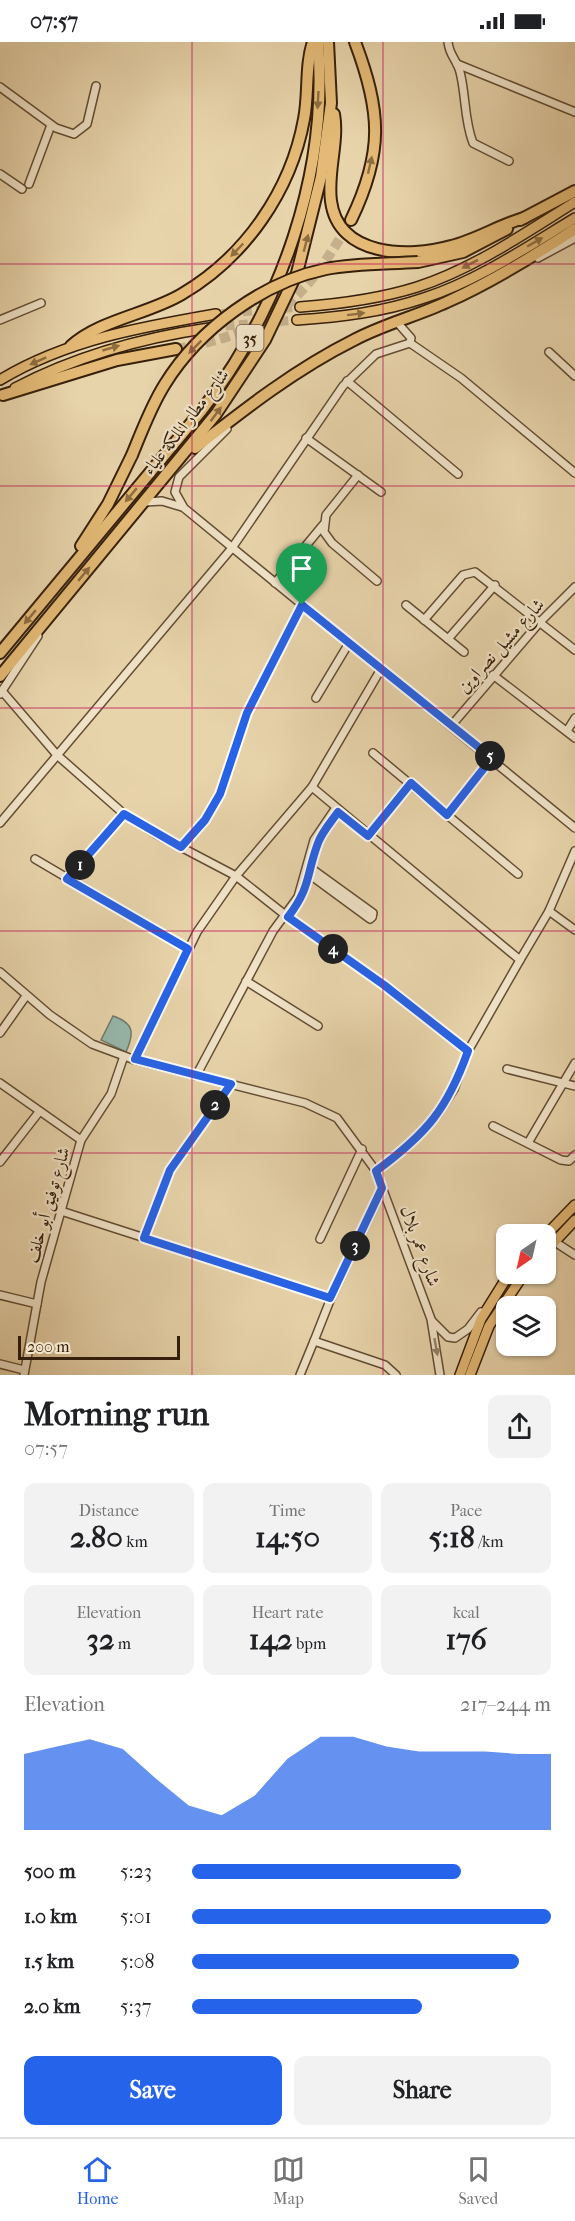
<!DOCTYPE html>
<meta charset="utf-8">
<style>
body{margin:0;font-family:"IM FELL French Canon",Amiri,serif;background:#f2f2f2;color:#202124;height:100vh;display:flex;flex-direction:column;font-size:22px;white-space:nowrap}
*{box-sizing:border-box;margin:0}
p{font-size:20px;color:#757577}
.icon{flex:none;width:33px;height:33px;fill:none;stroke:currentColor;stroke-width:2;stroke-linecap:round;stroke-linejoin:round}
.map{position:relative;height:1333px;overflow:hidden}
.details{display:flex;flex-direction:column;background:#fff;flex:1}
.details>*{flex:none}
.needle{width:39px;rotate:214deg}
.buttons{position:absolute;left:496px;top:1182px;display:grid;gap:12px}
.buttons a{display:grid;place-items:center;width:60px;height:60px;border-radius:12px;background:#fff;box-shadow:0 2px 4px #0004;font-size:30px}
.scale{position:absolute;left:18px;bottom:15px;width:162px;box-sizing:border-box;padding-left:6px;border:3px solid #37200b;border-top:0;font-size:16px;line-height:21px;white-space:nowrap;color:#37200b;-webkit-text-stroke:4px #f0e3c8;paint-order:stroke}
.pin{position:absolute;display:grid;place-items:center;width:51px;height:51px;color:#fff;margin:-62px -26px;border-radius:50% 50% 50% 0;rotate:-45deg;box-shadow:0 0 6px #0007}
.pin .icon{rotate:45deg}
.km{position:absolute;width:30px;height:30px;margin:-15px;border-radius:50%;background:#222;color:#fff;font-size:16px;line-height:30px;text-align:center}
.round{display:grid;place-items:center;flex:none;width:63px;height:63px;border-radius:12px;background:#f2f2f2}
.summary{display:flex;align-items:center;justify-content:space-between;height:102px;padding:0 24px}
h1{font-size:33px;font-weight:800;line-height:45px}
.figures{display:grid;grid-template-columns:repeat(3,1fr);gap:9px;height:102px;padding:6px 24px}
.figures div{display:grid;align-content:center;border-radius:12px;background:#f2f2f2;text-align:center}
.figures b{font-size:30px;font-weight:800}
.figures small{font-size:16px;font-weight:400}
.figures p{font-size:16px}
.chart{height:168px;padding:12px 24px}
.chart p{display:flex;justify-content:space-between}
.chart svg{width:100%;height:108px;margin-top:6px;fill:#2563eb;opacity:.7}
.button{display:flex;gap:12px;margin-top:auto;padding:12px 24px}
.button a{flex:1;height:69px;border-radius:12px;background:#2563eb;color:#fff;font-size:24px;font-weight:800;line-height:69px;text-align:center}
.button a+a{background:#f2f2f2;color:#202124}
ul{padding:0 24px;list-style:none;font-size:20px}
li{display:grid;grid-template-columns:96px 72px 1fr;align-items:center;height:45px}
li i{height:15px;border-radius:8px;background:#2563eb}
.status{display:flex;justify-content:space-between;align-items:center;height:42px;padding:0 30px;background:#fff;direction:ltr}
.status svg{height:16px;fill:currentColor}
.tabs{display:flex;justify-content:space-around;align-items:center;height:84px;border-top:2px solid #e0e0e0;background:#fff;font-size:16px;color:#757577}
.tabs a{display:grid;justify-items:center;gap:3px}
.tabs .current{color:#2563eb}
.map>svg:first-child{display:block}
.water{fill:#97b8ac;stroke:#717b6c;stroke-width:1.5}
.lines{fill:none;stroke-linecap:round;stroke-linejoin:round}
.major-tunnel{stroke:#c5b08b;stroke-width:9;stroke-dasharray:9 4.5;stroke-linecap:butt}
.highway-tunnel{stroke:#c5b08b;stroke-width:10;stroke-dasharray:10 5;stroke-linecap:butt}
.minor-casing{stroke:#634d33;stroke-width:10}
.major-casing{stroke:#37200b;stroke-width:12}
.highway-casing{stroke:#37200b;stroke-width:14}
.minor{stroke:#f0e3c8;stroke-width:7}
.major{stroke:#e4ba76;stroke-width:9}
.highway{stroke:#e4ba76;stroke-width:10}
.highway-bridge-casing{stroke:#37200b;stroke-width:14;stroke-linecap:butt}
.highway-bridge{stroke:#e4ba76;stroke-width:10}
.oneway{fill:#8e6d40}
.oneway2{fill:#94826a}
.route-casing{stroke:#fff;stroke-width:12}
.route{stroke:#2563eb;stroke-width:8}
.grid{fill:none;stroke:#c2185b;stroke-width:1.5;stroke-opacity:0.55}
.labels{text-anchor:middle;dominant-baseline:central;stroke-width:4.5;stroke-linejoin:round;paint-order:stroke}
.shield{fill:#f0e3c8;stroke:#6e5a44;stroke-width:1.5}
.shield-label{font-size:16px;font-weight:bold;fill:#37200b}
.street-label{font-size:18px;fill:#37200b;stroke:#f0e3c8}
</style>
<div class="status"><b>07:57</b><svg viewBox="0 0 49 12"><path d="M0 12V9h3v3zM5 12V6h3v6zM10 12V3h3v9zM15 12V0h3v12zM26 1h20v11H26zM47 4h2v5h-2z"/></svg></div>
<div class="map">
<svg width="575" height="1333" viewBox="0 0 575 1333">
<rect width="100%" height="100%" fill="#e8d4ab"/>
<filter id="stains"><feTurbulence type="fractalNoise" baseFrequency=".00333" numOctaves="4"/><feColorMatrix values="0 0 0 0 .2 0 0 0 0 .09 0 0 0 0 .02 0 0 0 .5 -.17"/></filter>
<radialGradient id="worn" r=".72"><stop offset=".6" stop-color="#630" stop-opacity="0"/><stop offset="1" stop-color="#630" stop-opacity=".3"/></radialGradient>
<path class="water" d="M113,974C135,981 134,992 126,1010L101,998Z"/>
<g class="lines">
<g class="major-tunnel">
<path d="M216,272L300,265"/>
<path d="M212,285L297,278"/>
</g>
<path class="highway-tunnel" d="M176,307C271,290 303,261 351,178"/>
<g class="minor-casing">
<g id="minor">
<path d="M448,0C449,13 457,18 460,30C466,53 464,78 473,101L509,119"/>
<path d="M457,22L575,70"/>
<path d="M0,45L56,86L74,92L87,82L96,44"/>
<path d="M0,132L22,147"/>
<path d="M29,142L51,83"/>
<path d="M538,216L575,196"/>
<path d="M0,278L41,261"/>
<path d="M410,301L461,336L575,431"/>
<path d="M549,310L575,334"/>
<path d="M347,339L458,432"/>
<path d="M227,387L179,435L175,450L184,466L575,786"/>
<path d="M306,396L381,450"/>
<path d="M358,433L326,473L324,490L332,501L377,539"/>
<path d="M145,460L162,459L182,465"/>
<path d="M275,541L323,483"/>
<path d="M406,563L464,610"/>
<path d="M424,578L463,533L475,530L575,608"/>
<path d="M448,597L495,543"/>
<path d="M493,633L575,696"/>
<path d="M2,649L57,713L124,772L156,792L236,834L284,872L384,943L468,1009"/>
<path d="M0,652L38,594"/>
<path d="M316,656L349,601"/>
<path d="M451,684L540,580L575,545"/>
<path d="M567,689L575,676"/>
<path d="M373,711L518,832"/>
<path d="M447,773L493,716"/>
<path d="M0,781L232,506L343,344L376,312L410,301L411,296L396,279"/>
<path d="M368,794L411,741"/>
<path d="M181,805L205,778L220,752L247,671L302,563"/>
<path d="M35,817L188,907"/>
<path d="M308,824L373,871L372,875"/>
<path d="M306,830L370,877L372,875"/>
<path d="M67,837L124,772"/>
<path d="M549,869L575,888"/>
<path d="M520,918L549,869L575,809"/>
<path d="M0,930L50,973L92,1002L135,1018L305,1061L337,1076L376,1129L431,1277L440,1333"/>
<path d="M246,939L318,984"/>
<path d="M0,991L26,954"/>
<path d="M135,1018L197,890L236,834L312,745"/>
<path d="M507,1027L575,1044"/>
<path d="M196,1034L273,889L298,855L314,798L335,767"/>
<path d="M0,1041L81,1098L41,1240L24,1333"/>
<path d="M493,1084L561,1118L569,1119L575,1113"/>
<path d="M81,1098L111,1052L124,1014"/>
<path d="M528,1101L575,1021"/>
<path d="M0,1120L39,1070"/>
<path d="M376,1129L406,1106L438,1072L454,1047L468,1009L520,918L312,745L381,627"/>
<path d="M61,1169L331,1256L383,1146"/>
<path d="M144,1195L170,1128L231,1042"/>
<path d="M320,1197L362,1107"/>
<path d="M555,1200L575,1213"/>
<path d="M0,1253L37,1262"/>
<path d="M331,1256L314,1299L385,1323L396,1333"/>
<path d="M432,1279L448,1295L455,1296L468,1287L481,1270"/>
<path d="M0,1322L24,1328"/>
<path d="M300,1333L314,1299"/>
</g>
</g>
<g class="major-casing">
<g id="major">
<path d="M300,265C340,262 379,257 417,245C473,227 525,191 575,160"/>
<path d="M297,278C341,275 383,270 424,256C477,239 527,205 575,176"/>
<path d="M0,338C66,298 141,285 216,272"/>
<path d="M15,346C76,314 141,296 209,286"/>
<path d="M546,1193L575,1163"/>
<path d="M546,1209L575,1178"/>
<path d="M460,1333L481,1277L509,1232"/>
<path d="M470,1333L489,1284L524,1232"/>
</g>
</g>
<g class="highway-casing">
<g id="highway">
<path d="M334,72C339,100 327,130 331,159C338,215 409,216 451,204C476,198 499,183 524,176"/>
<path d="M351,178C384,110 381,69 355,0"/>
<path d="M520,178L575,149"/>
<path d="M418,220L463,210L507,187"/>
<path d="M71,304C99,278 149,272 182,252C245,215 291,149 304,77C309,53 305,23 313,0"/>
<path d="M3,353L117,318L176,307"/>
<path d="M195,406C246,366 296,327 354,298C384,282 417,274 447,260C492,240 534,214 575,187"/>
<path d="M81,504L108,462L132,413"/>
<path d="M0,611L202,368C281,265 329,131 318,0"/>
<path d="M0,634L216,372L265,298L297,231L321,135L331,61L328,0"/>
</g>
</g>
<use href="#minor" class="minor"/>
<use href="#major" class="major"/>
<use href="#highway" class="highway"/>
<g class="highway-bridge-casing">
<path id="highway-bridge" d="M132,413C142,389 151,364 165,342C199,287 263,240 326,227C357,221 388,222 418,220"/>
</g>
<use href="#highway-bridge" class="highway-bridge"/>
</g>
<defs><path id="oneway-solid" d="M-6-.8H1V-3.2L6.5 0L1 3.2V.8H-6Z" transform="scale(1.5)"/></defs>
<g class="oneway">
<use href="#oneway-solid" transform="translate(318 58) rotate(93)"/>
<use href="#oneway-solid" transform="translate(370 123) rotate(-77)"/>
<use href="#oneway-solid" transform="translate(535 200) rotate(-30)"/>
<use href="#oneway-solid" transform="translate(306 201) rotate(-75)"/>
<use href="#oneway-solid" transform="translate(237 208) rotate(134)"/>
<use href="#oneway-solid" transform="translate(470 222) rotate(153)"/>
<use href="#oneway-solid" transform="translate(356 272) rotate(-7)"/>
<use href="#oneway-solid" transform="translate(195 305) rotate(135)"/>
<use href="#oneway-solid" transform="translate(111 306) rotate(-16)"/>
<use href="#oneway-solid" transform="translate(38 319) rotate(156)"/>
<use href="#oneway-solid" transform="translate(216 372) rotate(-53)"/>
<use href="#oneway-solid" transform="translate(131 453) rotate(130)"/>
<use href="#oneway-solid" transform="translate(84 532) rotate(-50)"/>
<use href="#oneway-solid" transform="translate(30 575) rotate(130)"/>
</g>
<use class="oneway2" href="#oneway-solid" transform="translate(436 1305) rotate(80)"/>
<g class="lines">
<g class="route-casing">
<path id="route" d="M302,563L492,716L447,773L411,741L368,794L338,770C331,780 322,790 318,801C306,833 311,845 288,875L384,943L468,1009C447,1068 426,1092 376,1129L382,1146L330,1256L144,1196L170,1128L231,1042L135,1017L188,907L67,837L124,772L181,805L205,778L220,752L247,671Z"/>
</g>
<use href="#route" class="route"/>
</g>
<path class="grid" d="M192,0V1333M383,0V1333M0,222H575M0,444H575M0,666H575M0,889H575M0,1111H575"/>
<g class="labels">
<rect class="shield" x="236.5" y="283" width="27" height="26" rx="4.5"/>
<g class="shield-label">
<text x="250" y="296">35</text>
</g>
<g class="street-label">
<text transform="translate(186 380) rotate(-52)">شارع مطار الملكة علياء</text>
<text transform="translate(501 604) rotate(-48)">شارع مشيل نصراوين</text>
<text transform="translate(48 1163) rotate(-74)">شارع توفيق أبو خلف</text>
<text transform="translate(420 1204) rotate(70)">شارع عمر بلال</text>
</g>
</g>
<rect width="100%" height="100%" filter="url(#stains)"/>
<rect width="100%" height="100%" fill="url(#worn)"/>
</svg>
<div class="buttons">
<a><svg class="needle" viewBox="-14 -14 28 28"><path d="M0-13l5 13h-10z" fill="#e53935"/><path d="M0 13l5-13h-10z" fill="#757577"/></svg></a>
<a><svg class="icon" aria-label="layers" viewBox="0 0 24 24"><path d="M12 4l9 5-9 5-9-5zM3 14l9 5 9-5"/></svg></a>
</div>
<div class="scale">200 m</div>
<div class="pin" style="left:302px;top:563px;background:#1e9e55"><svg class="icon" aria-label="arrive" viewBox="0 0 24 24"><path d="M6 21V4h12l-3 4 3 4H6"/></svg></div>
<b class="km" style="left:80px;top:823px">1</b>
<b class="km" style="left:215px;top:1063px">2</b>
<b class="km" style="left:355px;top:1204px">3</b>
<b class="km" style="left:333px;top:907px">4</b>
<b class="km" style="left:490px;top:714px">5</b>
</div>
<section class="details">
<div class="summary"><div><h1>Morning run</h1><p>07:57</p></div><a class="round"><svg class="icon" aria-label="share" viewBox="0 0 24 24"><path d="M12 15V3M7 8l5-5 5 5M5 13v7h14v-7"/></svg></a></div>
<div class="figures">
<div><p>Distance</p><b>2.80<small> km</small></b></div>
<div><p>Time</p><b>14:50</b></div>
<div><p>Pace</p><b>5:18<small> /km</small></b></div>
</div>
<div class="figures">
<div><p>Elevation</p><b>32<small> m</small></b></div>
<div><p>Heart rate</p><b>142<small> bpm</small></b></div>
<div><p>kcal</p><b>176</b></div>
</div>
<div class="chart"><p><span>Elevation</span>217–244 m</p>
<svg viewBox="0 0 160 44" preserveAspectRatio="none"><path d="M0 44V13L10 10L20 7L30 11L40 23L50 34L60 38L70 30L80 15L90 6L100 6L110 10L120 12L130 12L140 12L150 13L160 13V44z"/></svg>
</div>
<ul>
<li><b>500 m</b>5:23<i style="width:75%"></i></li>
<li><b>1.0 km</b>5:01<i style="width:100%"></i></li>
<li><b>1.5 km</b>5:08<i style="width:91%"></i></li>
<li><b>2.0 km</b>5:37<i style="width:64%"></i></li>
</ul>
<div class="button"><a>Save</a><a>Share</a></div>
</section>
<nav class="tabs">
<a class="current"><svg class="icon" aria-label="home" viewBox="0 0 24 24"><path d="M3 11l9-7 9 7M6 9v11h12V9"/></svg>Home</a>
<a><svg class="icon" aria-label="map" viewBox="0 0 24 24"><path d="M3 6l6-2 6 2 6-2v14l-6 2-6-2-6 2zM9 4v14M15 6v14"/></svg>Map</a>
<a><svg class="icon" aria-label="saved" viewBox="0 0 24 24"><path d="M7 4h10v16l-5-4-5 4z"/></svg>Saved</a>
</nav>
